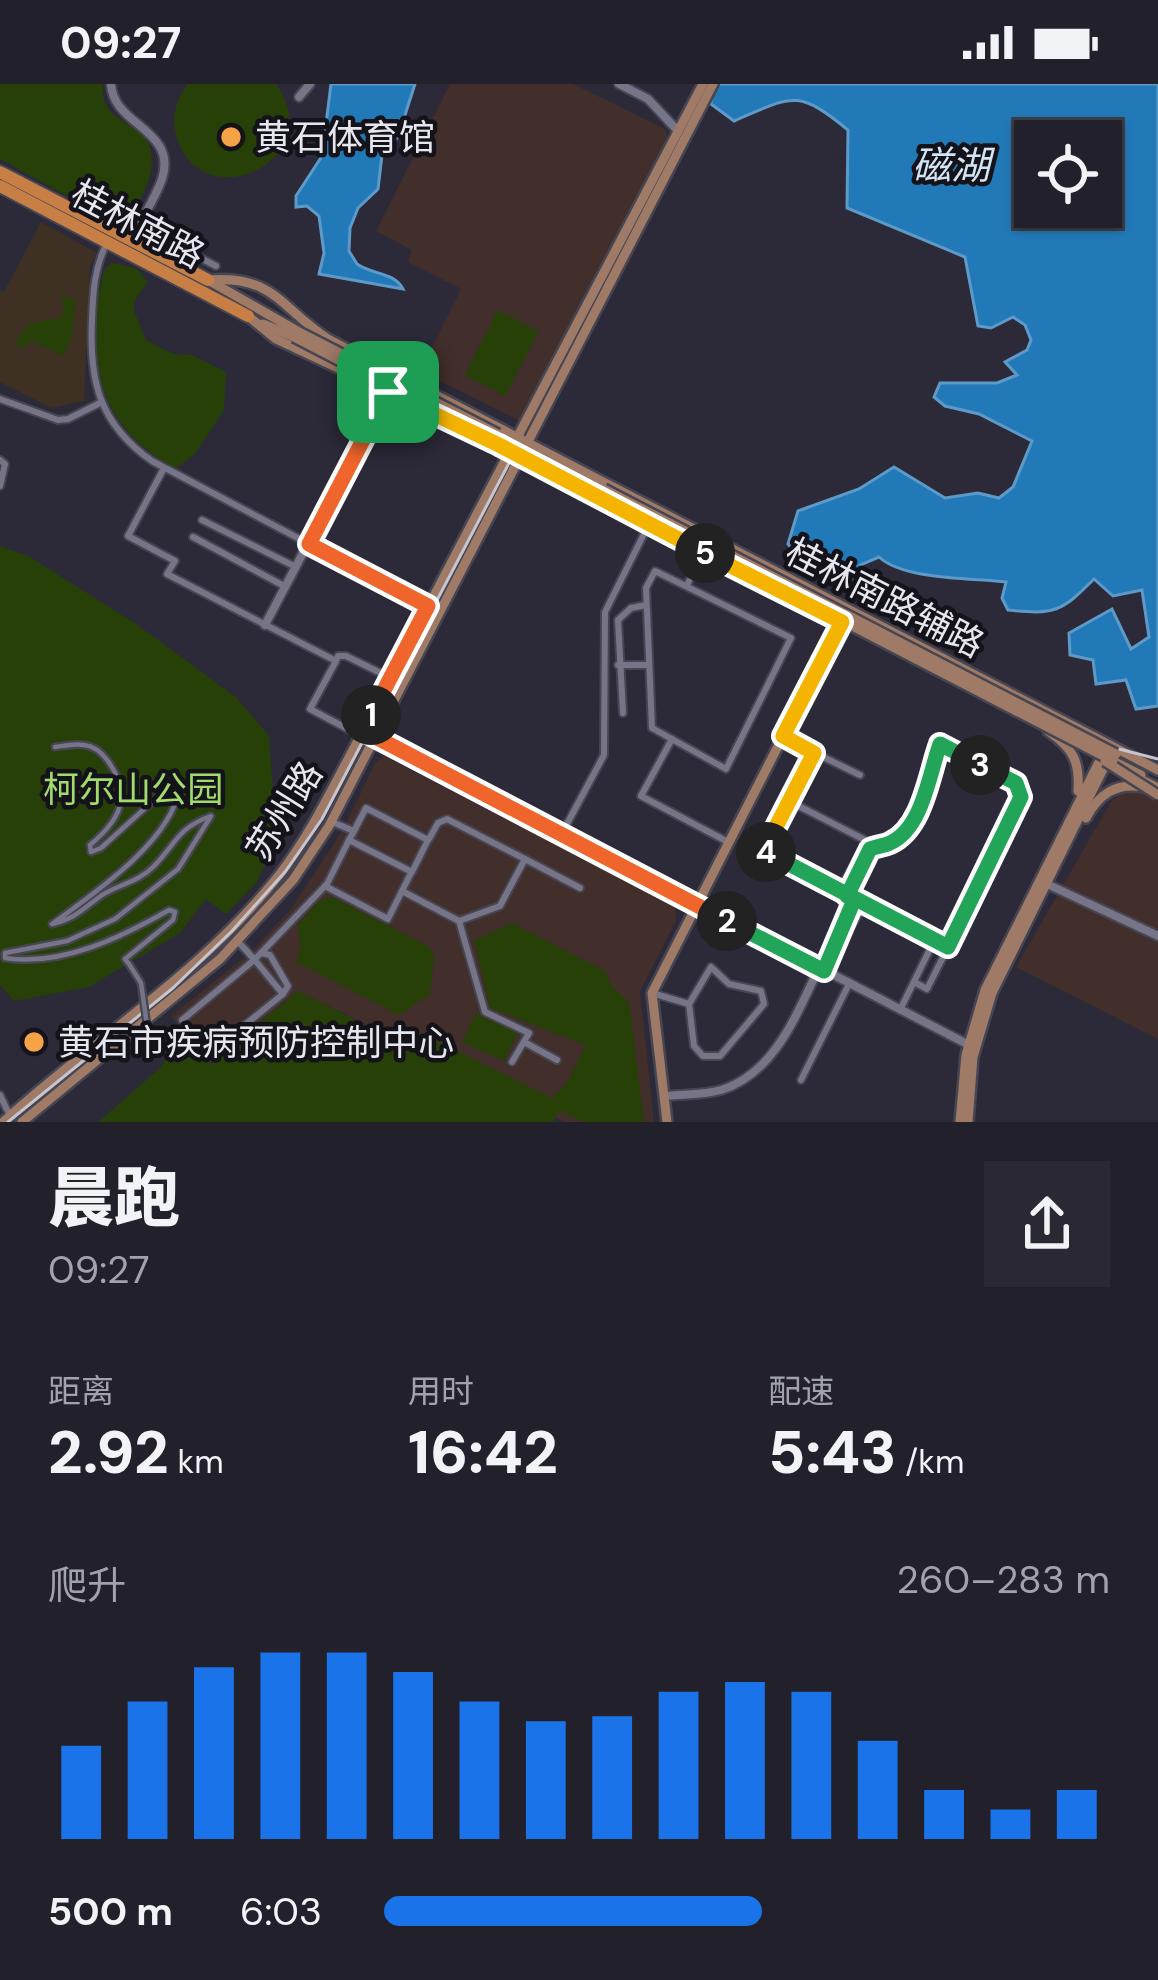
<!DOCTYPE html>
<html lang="zh">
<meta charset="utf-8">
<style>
body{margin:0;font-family:"DM Sans","Noto Sans SC",sans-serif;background:#292833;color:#f1f3f6;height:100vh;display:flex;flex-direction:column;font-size:45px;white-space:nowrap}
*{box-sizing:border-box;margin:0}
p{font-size:39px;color:#a2a3a9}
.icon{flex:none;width:66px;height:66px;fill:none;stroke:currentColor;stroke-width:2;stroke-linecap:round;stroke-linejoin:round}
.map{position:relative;height:1038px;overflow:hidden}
.sheet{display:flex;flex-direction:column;background:#21202b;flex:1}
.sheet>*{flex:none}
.tools{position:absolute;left:1014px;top:36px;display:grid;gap:24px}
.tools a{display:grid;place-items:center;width:108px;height:108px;border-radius:0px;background:#21202b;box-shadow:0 3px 9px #0004,0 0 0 3px #3e3e47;font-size:60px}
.pin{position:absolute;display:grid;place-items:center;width:102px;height:102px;color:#fff;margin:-51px;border-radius:24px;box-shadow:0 6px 18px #0006}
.km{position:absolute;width:60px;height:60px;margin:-30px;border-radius:50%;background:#222;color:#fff;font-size:33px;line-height:60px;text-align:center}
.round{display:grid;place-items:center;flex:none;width:126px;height:126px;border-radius:0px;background:#292833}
.head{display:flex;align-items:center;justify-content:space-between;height:204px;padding:0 48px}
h1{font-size:66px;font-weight:800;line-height:90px}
.stats{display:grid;grid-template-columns:repeat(3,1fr);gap:18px;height:204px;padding:12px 48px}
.stats div{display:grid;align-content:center}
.stats b{font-size:60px;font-weight:800}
.stats small{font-size:33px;font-weight:400}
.stats p{font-size:33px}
.chart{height:336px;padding:24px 48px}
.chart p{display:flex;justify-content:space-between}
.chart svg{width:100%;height:216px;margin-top:12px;stroke:#1a73e8;stroke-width:6}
ul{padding:0 48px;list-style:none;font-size:39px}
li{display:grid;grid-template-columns:192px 144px 1fr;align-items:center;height:90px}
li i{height:30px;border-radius:15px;background:#1a73e8}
.status{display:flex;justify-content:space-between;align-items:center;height:84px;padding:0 60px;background:#21202b;direction:ltr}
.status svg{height:33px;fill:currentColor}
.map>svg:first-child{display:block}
.education{fill:#422e2b}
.medical{fill:#3e3123}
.green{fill:#264008}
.water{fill:#2279b7;stroke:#5d9ac8;stroke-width:3;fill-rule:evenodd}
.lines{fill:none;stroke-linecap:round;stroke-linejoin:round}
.pedestrian-casing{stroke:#464552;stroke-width:9}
.minor-casing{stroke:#464552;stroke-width:10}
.tertiary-casing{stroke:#464552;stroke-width:12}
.secondary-casing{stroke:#464552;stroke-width:14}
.primary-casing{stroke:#464552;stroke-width:16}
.pedestrian{stroke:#767486;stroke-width:4.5}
.minor{stroke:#767486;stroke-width:6}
.tertiary{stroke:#767486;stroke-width:8}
.secondary{stroke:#9f7a66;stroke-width:9}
.primary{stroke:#c87f45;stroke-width:12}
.tram{stroke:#c7c6d0;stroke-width:3}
.pedestrian-bridge-casing{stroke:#464552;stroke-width:9;stroke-linecap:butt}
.secondary-bridge-casing{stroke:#464552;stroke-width:14;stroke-linecap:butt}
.pedestrian-bridge{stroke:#767486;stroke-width:4.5}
.secondary-bridge{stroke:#9f7a66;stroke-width:9}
.split-1-casing{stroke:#fff;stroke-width:24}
.split-2-casing{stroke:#fff;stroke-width:24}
.split-3-casing{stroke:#fff;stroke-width:24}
.split-4-casing{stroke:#fff;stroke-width:24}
.split-5-casing{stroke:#fff;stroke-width:24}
.split-6-casing{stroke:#fff;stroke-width:24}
.split-1{stroke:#f0652b;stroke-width:15}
.split-2{stroke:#f0652b;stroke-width:15}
.split-3{stroke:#22a559;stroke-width:15}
.split-4{stroke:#22a559;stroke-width:15}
.split-5{stroke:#f5b400;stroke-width:15}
.split-6{stroke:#f5b400;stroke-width:15}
.poi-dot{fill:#f6a247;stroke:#14131a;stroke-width:4.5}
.labels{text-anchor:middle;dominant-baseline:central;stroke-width:9;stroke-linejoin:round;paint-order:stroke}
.poi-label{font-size:36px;fill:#e6e6ef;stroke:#14131a;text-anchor:start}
.street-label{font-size:36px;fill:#e6e6ef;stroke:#14131a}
.park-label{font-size:36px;fill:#a0db6c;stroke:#14131a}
.water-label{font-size:39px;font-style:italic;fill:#d2e5f6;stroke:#14131a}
</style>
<div class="status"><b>09:27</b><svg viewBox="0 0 49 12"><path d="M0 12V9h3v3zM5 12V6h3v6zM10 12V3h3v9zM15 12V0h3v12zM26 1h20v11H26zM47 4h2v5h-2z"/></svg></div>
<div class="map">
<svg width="1158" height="1038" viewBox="0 0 1158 1038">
<rect width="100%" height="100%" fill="#2c2a39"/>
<g class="education">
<path d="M450,0H573L665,45L670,61L522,338L420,287L461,205L408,178L412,166L376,147Z"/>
<path d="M384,672L675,822L676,837L640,907L654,1038H565L298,907L208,981L171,932L250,869L291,825L342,747L376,678Z"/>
<path d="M1128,705L1158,712V955L1016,883L1112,716Z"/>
</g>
<path class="medical" d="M41,138L97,169L90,182L84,317L51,324L0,298V206L4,208Z"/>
<g class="green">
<path d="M0,0H103C100,32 122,33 141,50C166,74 143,117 124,138L111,136L0,75Z"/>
<path d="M188,0H276C330,76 203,136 177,54C171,35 175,16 188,0Z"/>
<path d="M113,179L137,185L148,198L134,217V227L146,256L173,270L192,271L226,288L224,326L195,370L176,384C96,345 82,264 105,184Z"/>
<path d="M62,211L76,217L71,256L63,272L30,256L24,264L15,259L28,240L60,234L64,225Z"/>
<path d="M498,226L539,248L505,312L465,291Z"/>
<path d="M0,462L30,473L136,540L236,613L269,652L276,754L257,798L226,830L206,815L180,849L89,903L14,917L0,901Z"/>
<path d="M332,813L430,863L434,875L430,910L399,931L296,878L300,866L298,840L319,817Z"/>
<path d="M512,839L605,887L612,903L629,918L644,1038H583L559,1026L553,1038H98L160,984L185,950L208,981L298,907L394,955L404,941L552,1014L566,1000L586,961L490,924L474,856Z"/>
<path d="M476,929L518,948L504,977L462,958Z"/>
</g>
<g class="water">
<path d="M331,0H415L398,53L382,71L378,105L358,124L350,144L349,167L357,180C373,191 394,188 403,205L319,190L324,169L319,132L307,122L296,123V112L322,72Z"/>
<path d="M712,0H1158V622L1136,625L1126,596L1096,600L1093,576L1070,571L1069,549L1112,525L1131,565L1149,553L1142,506L1113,512L1094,495C1061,528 1055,531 1008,526L1002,514L1006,498C971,494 904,496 879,473L860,481L854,501C827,492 805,483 788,460L798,427L859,405L894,383L945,414L978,409L999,414L1013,403L1032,357L979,330L945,322L934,313L940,299H997L1017,291L1005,278L1027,266L1031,256L1025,241L1013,233L991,244L978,242L965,173L847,124L848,46C797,4 792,12 734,37L711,20ZM1035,57H1101V123H1035Z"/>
</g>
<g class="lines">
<g class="pedestrian-casing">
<path id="pedestrian" d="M55,663C63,662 76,659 84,661C95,662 102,669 108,677C133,712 120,736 90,761L91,768L101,764L173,699H178L179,704C173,756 93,810 52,840C75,835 84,824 102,811C120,800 138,798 153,783C176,760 177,744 211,732L178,785L115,835L67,857L5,869V874C61,883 122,853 169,826L175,828L173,836L125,875L129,880"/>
</g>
<g class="minor-casing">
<g id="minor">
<path d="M139,142L216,182"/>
<path d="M106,161C94,185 93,209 92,236C89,296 99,340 152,377L427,522"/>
<path d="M0,315L58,336L68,335L100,319"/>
<path d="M0,376L5,380L0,402"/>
<path d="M164,384L128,452L175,477L167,490L336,577L338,572H346L391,594"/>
<path d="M202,436L296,483"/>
<path d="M193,453L286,503"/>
<path d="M655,487L791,554L726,685L652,644L646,504Z"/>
<path d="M687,501L704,468"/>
<path d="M336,577L310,625L359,651"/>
<path d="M618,581H649"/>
<path d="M623,629L618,536L631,524L646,521"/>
<path d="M783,652L815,669"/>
<path d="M672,655L641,712L728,758"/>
<path d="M860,691L815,669L765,763L767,769L948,863"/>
<path d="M789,717L867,757L839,808"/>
<path d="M332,738L354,747L349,756L412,788L428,756L366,724L354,747"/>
<path d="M561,751L604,671L605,528L649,440"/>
<path d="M429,755L438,739L447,735L525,775L500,822L459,837"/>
<path d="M525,775L580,804"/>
<path d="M325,802L388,835L411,789"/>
<path d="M402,807L459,837L485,928L529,949L512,978"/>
<path d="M847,812L870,765C877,762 884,762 890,759C923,744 929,690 941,660L1016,699L1021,713L1019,722L927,905L914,898"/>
<path d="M237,857C254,873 267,892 283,910L209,970L182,936L253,877L261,869L327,800L349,756"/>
<path d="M836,862L835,854L854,816"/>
<path d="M261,869L270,871L288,902L283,910"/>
<path d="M824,887L864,821"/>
<path d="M652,909L689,920L694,962L703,972H720L764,920L761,907L729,900L711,883L689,920"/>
<path d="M900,926L934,857"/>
<path d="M524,958L557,976"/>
<path d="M801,996L849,900"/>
<path d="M0,1011L10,1032"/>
</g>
</g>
<g class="tertiary-casing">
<g id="tertiary">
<path d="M111,0C113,42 178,45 162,95C155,115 141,136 131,155"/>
<path d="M619,0L648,15L678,47"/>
<path d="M299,13L310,0"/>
<path d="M265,541L388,308"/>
<path d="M363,647L969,961"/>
<path d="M1047,800L1158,852"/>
<path d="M665,1012C683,1010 704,1011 721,1006C775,989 796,931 819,884"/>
</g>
</g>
<g class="secondary-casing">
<g id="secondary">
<path d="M208,196C275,191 280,224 328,255L1158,686"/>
<path d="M208,196L299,248"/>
<path d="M248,232L276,255L423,324"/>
<path d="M263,240L294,253"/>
<path d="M1048,647C1073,664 1080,677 1078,707"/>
<path d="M1113,677L1141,691"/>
<path d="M1136,693L1158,704"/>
<path d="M1086,734C1099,710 1116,698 1144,703"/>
<path d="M3,1038C95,954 202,889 280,790C310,751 332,705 355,662L703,0"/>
<path d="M22,1038L220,875L293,796L329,742L713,0"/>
<path d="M667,1038L652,909L845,531"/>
<path d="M960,1038L966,971L985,906L1103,670"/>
<path d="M968,1038L973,973L992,909L1109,673"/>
</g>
</g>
<g class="primary-casing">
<g id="primary">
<path d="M0,88L208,196"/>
<path d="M0,102L248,232"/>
</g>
</g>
<use href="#pedestrian" class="pedestrian"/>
<use href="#minor" class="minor"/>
<use href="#tertiary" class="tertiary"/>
<use href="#secondary" class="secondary"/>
<use href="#primary" class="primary"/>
<path class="tram" d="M8,1038L173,904L232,847L285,788L322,735L517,364L1063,645L1088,657L1158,675"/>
<g class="pedestrian-bridge-casing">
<path id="pedestrian-bridge" d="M129,880L141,899L149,955L177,973"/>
</g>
<g class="secondary-bridge-casing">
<g id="secondary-bridge">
<path d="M299,248L498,350"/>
<path d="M294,253L1113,677"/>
<path d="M604,405L1116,670"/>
<path d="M1105,677L1158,711"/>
</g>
</g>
<use href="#pedestrian-bridge" class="pedestrian-bridge"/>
<use href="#secondary-bridge" class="secondary-bridge"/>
</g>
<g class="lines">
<g class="split-1-casing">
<path id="split-1" d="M371,631L428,522L309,460L388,308"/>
</g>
<g class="split-2-casing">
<path id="split-2" d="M371,631L364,647L727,837"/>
</g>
<g class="split-3-casing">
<path id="split-3" d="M727,837L824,887L854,816L847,812L870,765C877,762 884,762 890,759C923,744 929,690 940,660L980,681"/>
</g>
<g class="split-4-casing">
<path id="split-4" d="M766,768L948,863L1021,713L1016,699L980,681"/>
</g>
<g class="split-5-casing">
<path id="split-5" d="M705,469L842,538L783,652L814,669L765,764L766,768"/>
</g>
<g class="split-6-casing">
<path id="split-6" d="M388,308L499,361L705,469"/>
</g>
<use href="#split-1" class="split-1"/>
<use href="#split-2" class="split-2"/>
<use href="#split-3" class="split-3"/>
<use href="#split-4" class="split-4"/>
<use href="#split-5" class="split-5"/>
<use href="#split-6" class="split-6"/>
</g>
<g class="poi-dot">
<circle cx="231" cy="53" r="12"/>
<circle cx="34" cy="958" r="12"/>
</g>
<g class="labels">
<g class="poi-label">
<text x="255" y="53">黄石体育馆</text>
<text x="58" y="958">黄石市疾病预防控制中心</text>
</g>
<g class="street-label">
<text transform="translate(138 140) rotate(28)">桂林南路</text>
<text transform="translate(885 514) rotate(27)">桂林南路辅路</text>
<text transform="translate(284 727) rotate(-58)">苏州路</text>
</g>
<g class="park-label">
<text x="133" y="705">柯尔山公园</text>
</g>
<g class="water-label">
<text x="951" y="81">磁湖</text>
</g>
</g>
</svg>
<div class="tools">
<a><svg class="icon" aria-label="locate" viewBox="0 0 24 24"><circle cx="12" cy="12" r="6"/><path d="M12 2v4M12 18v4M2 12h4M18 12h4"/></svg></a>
</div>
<div class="pin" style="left:388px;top:308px;background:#1e9e55"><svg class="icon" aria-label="arrive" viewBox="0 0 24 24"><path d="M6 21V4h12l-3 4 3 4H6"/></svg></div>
<b class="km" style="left:371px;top:631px">1</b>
<b class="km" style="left:727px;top:837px">2</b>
<b class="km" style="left:980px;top:681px">3</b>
<b class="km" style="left:766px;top:768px">4</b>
<b class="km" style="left:705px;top:469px">5</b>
</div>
<section class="sheet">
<div class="head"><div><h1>晨跑</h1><p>09:27</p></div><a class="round"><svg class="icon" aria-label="share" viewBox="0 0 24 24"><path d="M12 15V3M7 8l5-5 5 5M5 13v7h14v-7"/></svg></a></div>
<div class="stats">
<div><p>距离</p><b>2.92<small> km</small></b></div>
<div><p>用时</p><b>16:42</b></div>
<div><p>配速</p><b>5:43<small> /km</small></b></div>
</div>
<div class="chart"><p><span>爬升</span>260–283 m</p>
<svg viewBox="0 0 160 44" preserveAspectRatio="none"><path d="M5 44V25M15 44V16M25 44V9M35 44V6M45 44V6M55 44V10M65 44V16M75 44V20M85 44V19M95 44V14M105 44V12M115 44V14M125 44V24M135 44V34M145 44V38M155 44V34"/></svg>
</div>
<ul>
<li><b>500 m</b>6:03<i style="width:52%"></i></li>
</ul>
</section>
